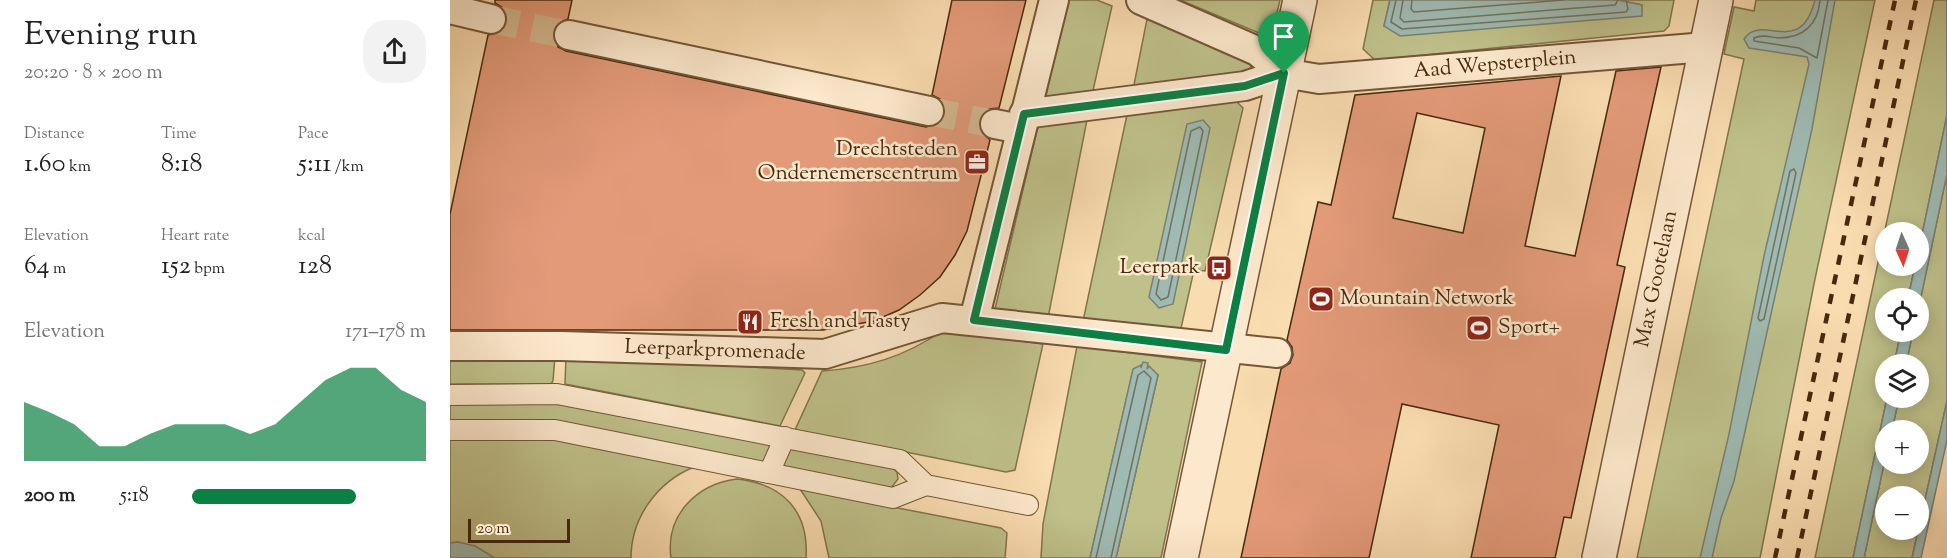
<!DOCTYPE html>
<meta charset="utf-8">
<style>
body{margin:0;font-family:"Sorts Mill Goudy",serif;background:#f2f2f2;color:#222;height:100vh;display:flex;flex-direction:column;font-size:22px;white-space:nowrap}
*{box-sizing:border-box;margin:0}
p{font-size:20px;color:#767676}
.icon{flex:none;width:33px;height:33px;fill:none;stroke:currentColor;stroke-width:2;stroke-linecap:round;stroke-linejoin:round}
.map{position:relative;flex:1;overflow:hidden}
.details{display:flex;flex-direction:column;background:#fff;width:450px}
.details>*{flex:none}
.needle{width:39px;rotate:177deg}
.controls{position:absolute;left:1425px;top:222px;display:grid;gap:12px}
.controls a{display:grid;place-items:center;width:54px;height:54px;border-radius:50%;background:#fff;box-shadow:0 3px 15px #0003;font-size:30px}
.scale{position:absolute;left:18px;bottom:15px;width:102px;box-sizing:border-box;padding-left:6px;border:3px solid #47290d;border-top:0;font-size:16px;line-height:21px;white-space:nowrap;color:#47290d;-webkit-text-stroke:4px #fce8cc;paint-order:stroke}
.pin{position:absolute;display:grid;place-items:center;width:51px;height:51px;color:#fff;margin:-62px -26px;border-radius:50% 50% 50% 0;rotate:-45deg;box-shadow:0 0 6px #0007}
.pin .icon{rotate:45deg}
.round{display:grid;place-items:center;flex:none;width:63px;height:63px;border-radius:24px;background:#f2f2f2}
.head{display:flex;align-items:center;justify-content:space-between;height:102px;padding:0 24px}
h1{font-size:33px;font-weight:600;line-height:45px}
.stats{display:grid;grid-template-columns:repeat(3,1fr);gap:9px;height:102px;padding:6px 24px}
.stats div{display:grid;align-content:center}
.stats b{font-size:26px;font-weight:600}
.stats small{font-size:16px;font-weight:400}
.stats p{font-size:16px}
.chart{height:168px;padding:12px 24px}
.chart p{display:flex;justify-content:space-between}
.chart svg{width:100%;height:108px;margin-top:6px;fill:#0b8043;opacity:.7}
ul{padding:0 24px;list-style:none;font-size:20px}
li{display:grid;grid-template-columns:96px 72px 1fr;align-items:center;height:45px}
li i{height:15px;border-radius:8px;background:#0b8043}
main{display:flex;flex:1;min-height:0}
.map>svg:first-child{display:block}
.green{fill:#bfc08a;stroke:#83744c;stroke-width:1.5;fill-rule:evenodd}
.water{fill:#9fbab2;stroke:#7c8070;stroke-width:1.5}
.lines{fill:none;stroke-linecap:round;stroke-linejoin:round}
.shore{stroke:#737260;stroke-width:1.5}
.building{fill:#e39a79;stroke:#47290d;stroke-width:1.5;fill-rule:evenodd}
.pedestrian-tunnel{stroke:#d6b890;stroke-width:28;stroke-dasharray:28 14;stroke-linecap:butt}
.service-casing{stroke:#745636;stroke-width:22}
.pedestrian-casing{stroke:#745636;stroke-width:32}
.minor-casing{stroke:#745636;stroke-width:36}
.service{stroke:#fce8cc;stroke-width:20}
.pedestrian{stroke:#fce8cc;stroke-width:28}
.minor{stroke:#fce8cc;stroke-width:33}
.rail{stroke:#47290d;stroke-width:4.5;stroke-dasharray:10 10;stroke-linecap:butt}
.route-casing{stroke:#fff;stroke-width:12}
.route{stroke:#0b8043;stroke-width:8}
.labels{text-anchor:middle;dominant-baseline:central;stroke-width:5;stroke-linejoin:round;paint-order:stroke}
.street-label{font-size:21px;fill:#47290d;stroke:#fce8cc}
.poi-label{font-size:21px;fill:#47290d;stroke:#fce8cc;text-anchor:start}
</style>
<main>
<section class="details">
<div class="head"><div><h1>Evening run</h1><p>20:20 · 8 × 200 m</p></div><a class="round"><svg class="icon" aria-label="share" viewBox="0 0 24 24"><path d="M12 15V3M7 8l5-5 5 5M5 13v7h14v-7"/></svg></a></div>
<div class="stats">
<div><p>Distance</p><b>1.60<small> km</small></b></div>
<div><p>Time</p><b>8:18</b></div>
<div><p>Pace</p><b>5:11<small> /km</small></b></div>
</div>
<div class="stats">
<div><p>Elevation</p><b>64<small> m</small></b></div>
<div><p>Heart rate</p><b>152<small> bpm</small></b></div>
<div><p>kcal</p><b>128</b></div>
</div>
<div class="chart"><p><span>Elevation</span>171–178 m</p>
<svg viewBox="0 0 160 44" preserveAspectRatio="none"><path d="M0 44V20L10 24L20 29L30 38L40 38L50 33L60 29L70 29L80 29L90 33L100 29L110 20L120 11L130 6L140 6L150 15L160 20V44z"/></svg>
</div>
<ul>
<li><b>200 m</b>5:18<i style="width:70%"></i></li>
</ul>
</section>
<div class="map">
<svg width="1497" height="558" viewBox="0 0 1497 558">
<rect width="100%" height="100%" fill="#fadcb1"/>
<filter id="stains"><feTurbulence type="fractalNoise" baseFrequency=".00333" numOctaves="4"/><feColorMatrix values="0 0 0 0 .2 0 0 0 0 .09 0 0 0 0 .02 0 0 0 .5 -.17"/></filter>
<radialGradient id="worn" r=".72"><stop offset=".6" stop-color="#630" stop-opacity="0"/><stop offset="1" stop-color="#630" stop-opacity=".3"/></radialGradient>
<g class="green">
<path d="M617,0H647L662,6L642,95L596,96Z"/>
<path d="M730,0H830L821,38Z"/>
<path d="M923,0H940L934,26L1191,16L1192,5L1168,0H1224L1219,26L1214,31L925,60L913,49Z"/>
<path d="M1306,0H1425L1365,279L1310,558H1187L1294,59L1274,54L1284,7L1304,11Z"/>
<path d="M1484,0H1497V115L1469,249L1468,232H1436V266H1465L1458,298H1436V332H1451L1444,364H1436L1437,398L1403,558H1365Z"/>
<path d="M698,14L802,60L799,78L683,90Z"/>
<path d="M784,99L793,108L755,271L744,270L730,333L633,321L678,110Z"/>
<path d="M593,120H637L598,318L545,309L587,130Z"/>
<path d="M1497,174V401L1462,558H1414L1435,459L1436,464H1468V430H1442L1449,398H1468V364H1456L1463,332H1468L1469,306ZM1436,496H1468V530H1436Z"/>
<path d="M492,331L593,344L565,470L556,472L345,430L372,371C417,368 454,357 492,331Z"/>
<path d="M627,346L752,362L711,558H666L708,375L690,366L683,370L640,558H591L593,524Z"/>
<path d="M0,353L105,356L103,381L101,384H0Z"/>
<path d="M116,356L352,370L355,373L330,426L115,384Z"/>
<path d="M0,402H105L322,444L314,462L0,421Z"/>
<path d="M0,440H106L244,467C207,482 181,518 181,558H45L8,542L0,543Z"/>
<path d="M336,446L441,467L447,472L448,479L441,488L328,465Z"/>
<path d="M287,479C333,484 359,511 356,558H221C215,515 247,484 287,479Z"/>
<path d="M350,489L551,528L557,533L555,558H379L371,521Z"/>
</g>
<g class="water">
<path d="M940,0H1168L1192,5V16L950,36L934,26Z"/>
<path d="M1365,0H1385L1362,129L1284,481L1271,518L1262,558H1250L1279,434L1314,256L1359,64L1357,57L1299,48L1294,39C1312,12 1350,59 1365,0Z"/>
<path d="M1497,115V174L1469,306L1468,298H1458L1465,266H1468L1469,249Z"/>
<path d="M753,120L760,128L723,304L709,308L699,297L737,124Z"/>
<path d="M1451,332H1463L1456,364H1444Z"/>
<path d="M693,362L698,363L697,369L699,366L708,375L666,558H640L683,369L691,365V368Z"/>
<path d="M1437,398H1449L1442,430H1436L1435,459L1414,558H1403Z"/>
<path d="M1497,401V440L1471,558H1462Z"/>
<path d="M8,542L25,546L45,558H0V543Z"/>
</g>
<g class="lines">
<g class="shore">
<path d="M946,0L941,22L952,29L1176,12L1178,9L1176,0"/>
<path d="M953,0L950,18L954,22L1165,5L1168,0"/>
<path d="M962,0L961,9L964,12L1113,0"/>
<path d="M1370,0C1368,25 1353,38 1328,38C1320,37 1312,34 1304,38V41L1349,48L1367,58L1378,0"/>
<path d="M750,127L753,131L718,297L711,300L706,294L741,131Z"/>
<path d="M1344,169L1346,173L1314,319L1310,321L1308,318L1340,171Z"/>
<path d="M646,558L688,375L694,371L701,378L661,558"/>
</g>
</g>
<g class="building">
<path d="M45,0H122L118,19L107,24L103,32L108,47L116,51L476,127L491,122L495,114L490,99L482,95L502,0H576L549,108L539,109L529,120L530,130L540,140L517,231L505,255L490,277L470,295L449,310L424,321L373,330H0V214L38,35L52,31L57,22V14L52,7L45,3Z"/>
<path d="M1211,67L1167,265L1175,267L1121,518L1114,517L1105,558H1021L1049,425L952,404L919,558H791L831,369L840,363L843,355L842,347L837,340L868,202L881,205L905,95L1111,76L1075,246L1125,256L1166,71ZM967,113L1035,128L1013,233L943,218Z"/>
</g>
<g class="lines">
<g class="pedestrian-tunnel">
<path d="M41,19L119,35"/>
<path d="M479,111L545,124"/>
</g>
<g class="service-casing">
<g id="service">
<path d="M0,395L107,394L450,460L476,485L578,505"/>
<path d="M0,430H105L443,498L476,485"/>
<path d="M319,473L335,437"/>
</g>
</g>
<g class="pedestrian-casing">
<g id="pedestrian">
<path d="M691,0L807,51L834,73"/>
<path d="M0,9L41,19"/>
<path d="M119,35L479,111"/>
<path d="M574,114L795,86L834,73L869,79L1256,47"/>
<path d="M545,124L570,129"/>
<path d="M524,320L604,0"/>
<path d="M0,346H111L375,354L492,318L827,353"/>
</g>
</g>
<g class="minor-casing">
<g id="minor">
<path d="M0,6L1,0"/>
<path d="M731,558L850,0"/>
<path d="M1149,558L1266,0"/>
</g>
</g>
<use href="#service" class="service"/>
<use href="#pedestrian" class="pedestrian"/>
<use href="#minor" class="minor"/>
<g class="rail">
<path d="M1325,558L1445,0"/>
<path d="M1347,558L1466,0"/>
</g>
</g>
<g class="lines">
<g class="route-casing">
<path id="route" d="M834,73L776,350L524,320L574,114L795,86Z"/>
</g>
<use href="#route" class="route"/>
</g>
<defs>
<g id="office-square" transform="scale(1.35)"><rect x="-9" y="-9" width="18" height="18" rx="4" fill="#8f2418" stroke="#fce8cc"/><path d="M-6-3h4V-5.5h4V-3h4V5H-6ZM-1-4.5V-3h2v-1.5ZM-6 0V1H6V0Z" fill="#fff"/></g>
<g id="bus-square" transform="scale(1.35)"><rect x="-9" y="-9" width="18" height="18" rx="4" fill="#8f2418" stroke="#fce8cc"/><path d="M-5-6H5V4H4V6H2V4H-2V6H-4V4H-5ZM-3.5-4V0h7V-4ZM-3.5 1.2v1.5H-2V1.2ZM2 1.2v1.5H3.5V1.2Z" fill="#fff"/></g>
<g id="stadium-square" transform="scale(1.35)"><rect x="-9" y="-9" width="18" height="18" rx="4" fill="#8f2418" stroke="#fce8cc"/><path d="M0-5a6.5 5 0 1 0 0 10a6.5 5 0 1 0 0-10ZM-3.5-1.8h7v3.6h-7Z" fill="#fff"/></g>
<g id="restaurant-square" transform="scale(1.35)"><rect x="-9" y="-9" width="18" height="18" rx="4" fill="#8f2418" stroke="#fce8cc"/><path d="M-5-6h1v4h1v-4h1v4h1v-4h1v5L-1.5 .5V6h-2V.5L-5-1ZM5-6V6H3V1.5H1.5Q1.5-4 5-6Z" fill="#fff"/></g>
</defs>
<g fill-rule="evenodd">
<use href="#office-square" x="527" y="162"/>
<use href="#bus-square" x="769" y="268"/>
<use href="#stadium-square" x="871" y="299"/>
<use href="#restaurant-square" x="300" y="322"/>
<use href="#stadium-square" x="1029" y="328"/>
</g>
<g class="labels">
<g class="street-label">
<text transform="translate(1045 65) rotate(-5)">Aad Wepsterplein</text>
<text transform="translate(1207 279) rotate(-78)">Max Gootelaan</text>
<text transform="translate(265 351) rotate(2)">Leerparkpromenade</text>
</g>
<g class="poi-label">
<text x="508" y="150" text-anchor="end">Drechtsteden<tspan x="508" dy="24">Ondernemerscentrum</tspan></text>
<text x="750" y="268" text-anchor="end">Leerpark</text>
<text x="890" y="299">Mountain Network</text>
<text x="320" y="322">Fresh and Tasty</text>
<text x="1048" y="328">Sport+</text>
</g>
</g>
<rect width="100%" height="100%" filter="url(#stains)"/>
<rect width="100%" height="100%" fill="url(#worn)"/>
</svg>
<div class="controls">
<a><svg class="needle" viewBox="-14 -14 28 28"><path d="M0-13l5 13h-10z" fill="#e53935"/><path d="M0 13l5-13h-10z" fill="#767676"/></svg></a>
<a><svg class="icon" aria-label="locate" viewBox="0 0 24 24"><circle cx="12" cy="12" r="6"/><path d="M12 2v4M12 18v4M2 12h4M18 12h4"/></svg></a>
<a><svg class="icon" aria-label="layers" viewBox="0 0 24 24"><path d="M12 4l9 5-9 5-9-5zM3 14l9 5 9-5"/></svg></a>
<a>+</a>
<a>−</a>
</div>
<div class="scale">20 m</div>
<div class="pin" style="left:834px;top:73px;background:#1e9e55"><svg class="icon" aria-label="arrive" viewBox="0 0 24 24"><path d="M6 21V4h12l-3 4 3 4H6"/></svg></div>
</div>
</main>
